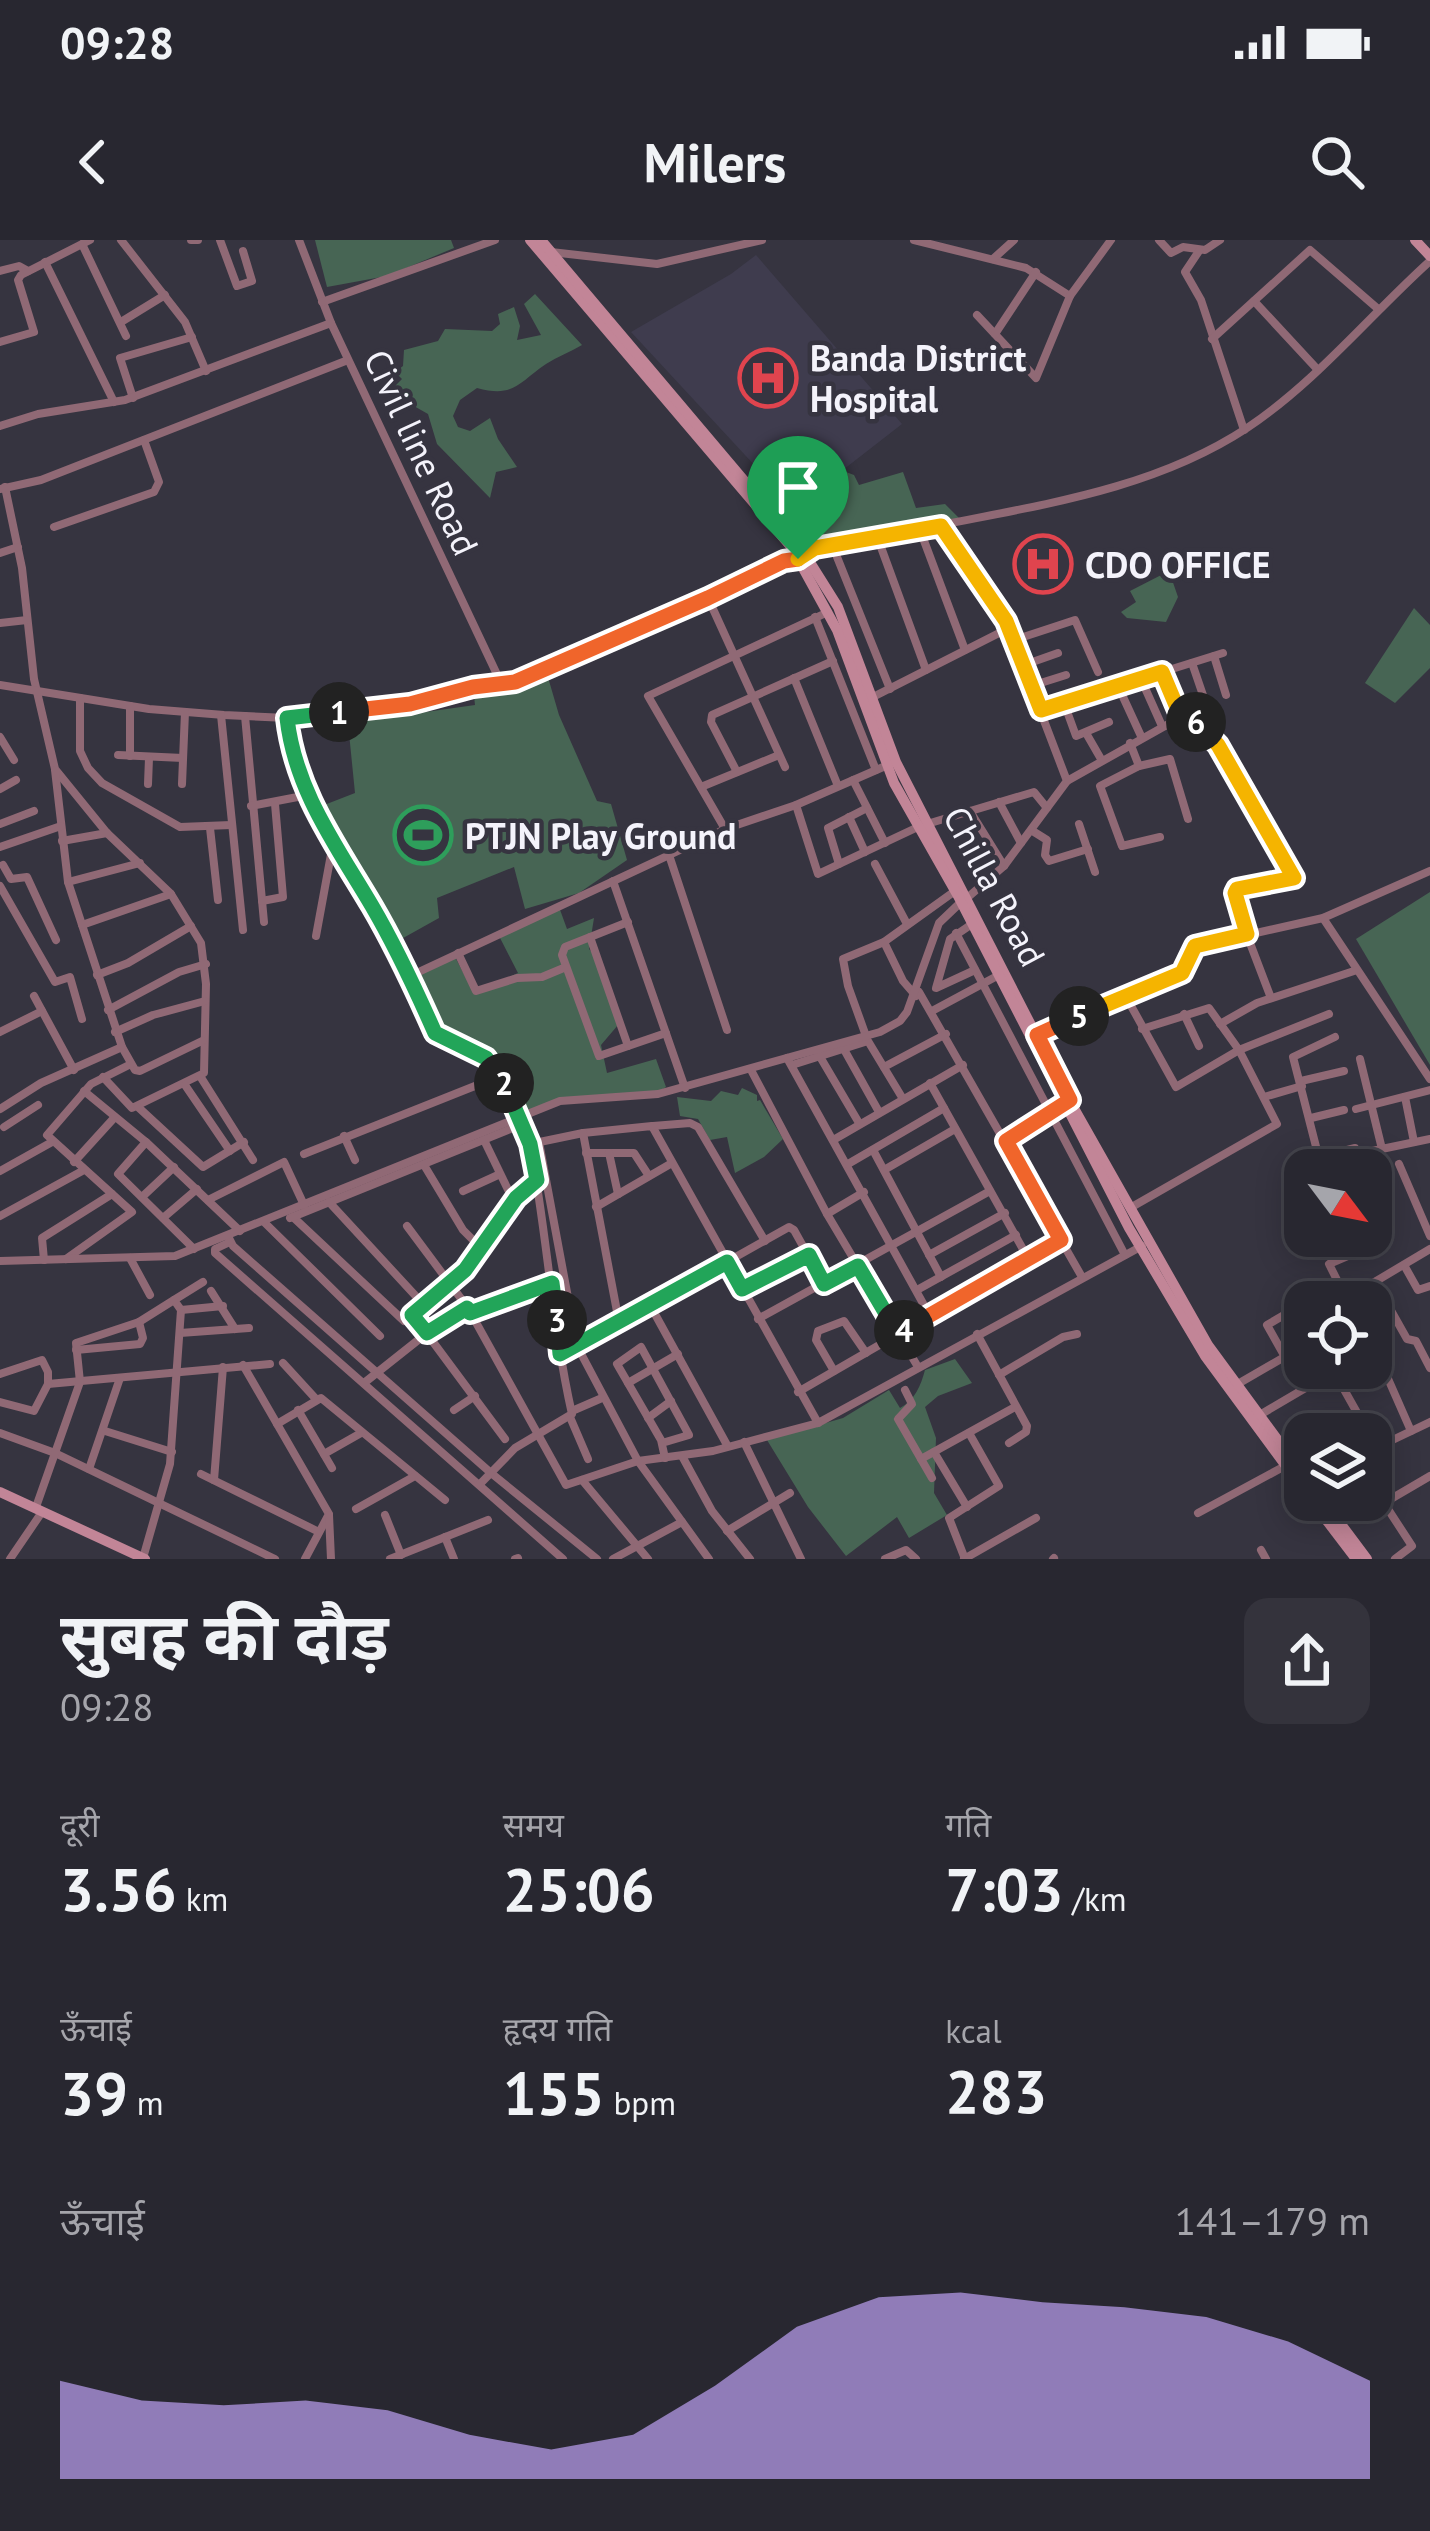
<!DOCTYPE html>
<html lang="hi">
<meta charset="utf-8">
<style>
body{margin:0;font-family:"PT Sans","Noto Sans Devanagari",sans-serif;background:#34333c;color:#f1f3f6;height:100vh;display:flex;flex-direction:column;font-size:45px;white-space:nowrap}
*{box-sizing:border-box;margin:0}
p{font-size:39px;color:#a5a5ab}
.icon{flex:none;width:66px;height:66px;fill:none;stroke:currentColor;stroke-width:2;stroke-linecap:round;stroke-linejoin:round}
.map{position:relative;height:1319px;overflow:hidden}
.drawer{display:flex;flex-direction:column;background:#282730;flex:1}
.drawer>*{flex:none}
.needle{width:78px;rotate:122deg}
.fabs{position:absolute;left:1284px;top:909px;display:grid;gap:24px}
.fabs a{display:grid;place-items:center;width:108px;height:108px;border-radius:24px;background:#282730;box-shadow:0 6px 30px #0003,0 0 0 3px #44444c;font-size:60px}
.pin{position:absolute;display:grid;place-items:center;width:102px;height:102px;color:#fff;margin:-123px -51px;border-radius:50% 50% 50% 0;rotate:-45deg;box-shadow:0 0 12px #0007}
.pin .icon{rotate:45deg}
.km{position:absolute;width:60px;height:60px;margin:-30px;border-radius:50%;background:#222;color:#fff;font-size:33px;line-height:60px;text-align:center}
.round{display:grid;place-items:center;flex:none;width:126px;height:126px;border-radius:24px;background:#34333c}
.summary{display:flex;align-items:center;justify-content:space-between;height:204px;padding:0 60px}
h1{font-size:66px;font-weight:700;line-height:90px}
.metrics{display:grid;grid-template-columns:repeat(3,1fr);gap:18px;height:204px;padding:12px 60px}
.metrics div{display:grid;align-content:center}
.metrics b{font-size:60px;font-weight:700}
.metrics small{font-size:33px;font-weight:400}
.metrics p{font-size:33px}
.chart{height:336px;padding:24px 60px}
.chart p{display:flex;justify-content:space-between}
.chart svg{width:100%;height:216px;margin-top:12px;fill:#bca0f2;opacity:.7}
.status{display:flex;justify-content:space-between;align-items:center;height:84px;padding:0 60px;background:#282730;direction:ltr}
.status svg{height:33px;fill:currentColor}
header{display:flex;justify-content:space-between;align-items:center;height:156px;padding:0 60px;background:#282730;font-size:54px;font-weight:700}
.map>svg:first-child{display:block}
.built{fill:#3f3c4e}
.green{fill:#476554}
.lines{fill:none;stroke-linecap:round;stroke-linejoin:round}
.street{stroke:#906975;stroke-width:8}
.secondary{stroke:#c28597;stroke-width:10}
.split-1-casing{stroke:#fff;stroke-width:24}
.split-2-casing{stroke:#fff;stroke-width:24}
.split-3-casing{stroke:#fff;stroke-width:24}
.split-4-casing{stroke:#fff;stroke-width:24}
.split-5-casing{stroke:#fff;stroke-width:24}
.split-6-casing{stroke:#fff;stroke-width:24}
.split-7-casing{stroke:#fff;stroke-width:24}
.split-1{stroke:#f0652b;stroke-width:15}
.split-2{stroke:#22a559;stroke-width:15}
.split-3{stroke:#22a559;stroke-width:15}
.split-4{stroke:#22a559;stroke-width:15}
.split-5{stroke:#f0652b;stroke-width:15}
.split-6{stroke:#f5b400;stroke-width:15}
.split-7{stroke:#f5b400;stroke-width:15}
.labels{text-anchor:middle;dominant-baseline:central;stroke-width:9;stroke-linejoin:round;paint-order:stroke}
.poi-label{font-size:36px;font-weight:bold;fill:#f4f3fb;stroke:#363440;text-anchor:start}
.street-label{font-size:36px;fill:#f4f3fb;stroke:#363440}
</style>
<div class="status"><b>09:28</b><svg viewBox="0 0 49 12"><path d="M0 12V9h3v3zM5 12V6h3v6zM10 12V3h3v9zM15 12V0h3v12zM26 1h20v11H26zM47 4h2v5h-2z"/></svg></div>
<header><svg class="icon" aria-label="back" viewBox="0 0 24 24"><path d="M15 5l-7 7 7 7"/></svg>Milers<svg class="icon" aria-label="search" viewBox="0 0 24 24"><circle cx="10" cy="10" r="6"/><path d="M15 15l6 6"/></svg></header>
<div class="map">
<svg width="1430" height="1319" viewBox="0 0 1430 1319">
<rect width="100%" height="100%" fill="#363440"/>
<path class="built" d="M756,15L902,184L794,268L631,92L731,34Z"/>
<g class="green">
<path d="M315,0H451L454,8L387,36L327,47Z"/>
<path d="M535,54L582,105C570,112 557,117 546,124C518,143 514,158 477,148L460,160L453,176L458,187L470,191L490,178L498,199L517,227L496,232L490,258L437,204L428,174L398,157L395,146L402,139L395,132L403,126L404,110L438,101L445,89L492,91L500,84L498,74L514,67L520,86L517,100L541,95L524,64Z"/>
<path d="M846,232L854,235L859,245L903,232L916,268L945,264L959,278L860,302L813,296L788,273Z"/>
<path d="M1169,331L1178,357L1166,382L1127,378L1121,372L1136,362L1130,351Z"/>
<path d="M1414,368L1430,385V428L1395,463L1365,443Z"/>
<path d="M545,427L559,475L597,561L611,564L627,620L579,653L525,669L514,627L437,658L439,678L396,702L319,567L355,553L348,483L475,465L473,447Z"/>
<path d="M1430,652V825L1356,699Z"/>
<path d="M559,667L567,689L594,678L589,709L596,716L618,785L601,805L607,833L656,819L666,847L660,851L560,861L520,877L486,818L435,793L410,736L454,715L474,753L518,733L498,694Z"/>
<path d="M742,848L757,855V861L760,860L783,899L764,917L735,933L727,897L710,900L698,879L680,876L677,857L711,861L721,851L738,855Z"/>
<path d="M955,1119L972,1143L938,1156L925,1167L936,1198L934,1253L947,1275L909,1298L897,1277L846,1316L808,1267L767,1200L843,1178L889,1150L900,1168C915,1160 921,1145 925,1130Z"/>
</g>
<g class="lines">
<g class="street">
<path d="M121,0L185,82L206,131"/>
<path d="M191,0H198"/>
<path d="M220,0L237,46L252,41L243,11"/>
<path d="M299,0L331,83L502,445"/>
<path d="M914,0L1026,28L1070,56"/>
<path d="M1159,0L1171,13L1183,7L1205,10L1220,0"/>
<path d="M82,4L126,96"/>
<path d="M1199,11L1185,32L1201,60L1244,190"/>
<path d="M551,12L657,24L762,0"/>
<path d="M993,19L1014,0"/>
<path d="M45,22L114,162"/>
<path d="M0,31L19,26L28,31"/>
<path d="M1254,61L1318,130"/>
<path d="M322,62L495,0"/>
<path d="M977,75L1036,138L1070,56L1111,0"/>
<path d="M121,82L165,55"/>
<path d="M995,94L1036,32"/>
<path d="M1212,99L1310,10L1377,68"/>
<path d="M0,102L34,92L18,40L21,35L90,0"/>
<path d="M133,158L120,118L192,97"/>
<path d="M0,186L38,174L125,160L331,83"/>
<path d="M5,247L22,328L34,439L55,529L107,593L171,654L201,703L206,744L204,833L132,868L103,837"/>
<path d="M0,249L41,240L348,120"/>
<path d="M941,286L1006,381L1067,541L1004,626L967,658"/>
<path d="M54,287L154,252L159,242L144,200"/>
<path d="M920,290L965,410"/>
<path d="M878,299L926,430"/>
<path d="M833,307L890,449"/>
<path d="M816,308C861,305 906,293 951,283C1053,263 1159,246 1247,188C1316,142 1369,76 1430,21"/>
<path d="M0,313L18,307"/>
<path d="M708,358L785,527"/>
<path d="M815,377L876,530"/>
<path d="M0,383L27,380"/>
<path d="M1014,400L1075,380L1098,432"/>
<path d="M1214,416L1226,455"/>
<path d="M1192,423L1205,461"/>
<path d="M1024,425L1058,413"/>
<path d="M1162,432L1181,477"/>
<path d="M794,438L838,546"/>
<path d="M1141,439L1162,486"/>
<path d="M0,445L149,469L224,475L287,478L410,464L473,447L515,442L708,358L785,321"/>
<path d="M1031,446L1066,435"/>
<path d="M1118,446L1141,496"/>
<path d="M80,458V511L88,528L102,543L180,587L231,585"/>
<path d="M871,458L1009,388"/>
<path d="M1064,463L1076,496L1109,482"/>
<path d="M130,466V516"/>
<path d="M1041,470L1223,413"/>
<path d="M221,475L243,690"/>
<path d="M245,476L264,682"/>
<path d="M287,478C295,550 336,606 372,666C396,707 416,749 435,793L486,818L504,843L530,904L583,893L652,886L818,1183L1142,1006"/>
<path d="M1086,493L1101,519"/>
<path d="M0,497L14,520"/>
<path d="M1130,503L1139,526"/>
<path d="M118,515L183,518"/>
<path d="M55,530L68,642L122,807L135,830L140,831L202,801"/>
<path d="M737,532L711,482L712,475L833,421"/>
<path d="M853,540L885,603"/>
<path d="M1067,541L1181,477L1192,479L1205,489L1294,636L1291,640L1235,651L1242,682L1271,758"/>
<path d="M148,544L149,518"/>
<path d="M182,544L185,472"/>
<path d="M701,547L779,515"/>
<path d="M0,549L16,540"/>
<path d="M999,562L1021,603"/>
<path d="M796,565L818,634L918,587"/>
<path d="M251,566L308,555"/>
<path d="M970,571L1004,626"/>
<path d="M849,577L865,612"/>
<path d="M0,584L34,571"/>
<path d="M927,584L1034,552L1047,568"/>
<path d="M1079,584L1095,632"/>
<path d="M210,588L218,660"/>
<path d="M725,589L648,456L828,372"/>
<path d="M1031,590L1047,600L1045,615L1049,621L1088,609"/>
<path d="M1160,597L1122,606L1100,546L1139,526L1170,519L1188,579"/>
<path d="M62,601L107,593"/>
<path d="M0,607L61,586"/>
<path d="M669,615L727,790"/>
<path d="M839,624L828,588L867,568"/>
<path d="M875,624L907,684"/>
<path d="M3,625L11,639L27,637L56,700"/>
<path d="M613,641L685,848"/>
<path d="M68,642L140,623"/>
<path d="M0,646L55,742L70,737L82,779"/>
<path d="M262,661L283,657L275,564"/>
<path d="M1323,678L1430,839"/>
<path d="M628,682L565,707L562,715L599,816L666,793"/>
<path d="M972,684L950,699L936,748L975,730"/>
<path d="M82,685L171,654"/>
<path d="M956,693L1125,1015"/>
<path d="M316,696L332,609"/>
<path d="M590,697L628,806"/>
<path d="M884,702L903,741L916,756"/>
<path d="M458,713L476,751L517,738L542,737L566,727"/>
<path d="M97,735L128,723L191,686"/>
<path d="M410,736L725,589L796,565L890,524"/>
<path d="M919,752L1082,1037"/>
<path d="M1125,755L1176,847L1239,810L1329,774"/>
<path d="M34,756L74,830"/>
<path d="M108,770L179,732L206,724"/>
<path d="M932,771L999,735"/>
<path d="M1184,774L1199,806"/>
<path d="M1220,784L1257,763L1357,730"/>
<path d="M0,792L42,771"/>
<path d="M115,792L153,775L205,761"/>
<path d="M1038,795L1182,733L1194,707L1323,678L1430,631"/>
<path d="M866,796L848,746L843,719L884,702L955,651"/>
<path d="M841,804L879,872"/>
<path d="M819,815L859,883"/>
<path d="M787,818L930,1076"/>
<path d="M1360,819L1382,909"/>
<path d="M792,825L868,801L903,859"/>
<path d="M884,827L946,794"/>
<path d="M751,830L827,974L918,1127"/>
<path d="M200,836L253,920"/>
<path d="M1301,841L1344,831"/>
<path d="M930,843L1029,1020"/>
<path d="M185,845L230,911"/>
<path d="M84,851L146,902L240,991"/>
<path d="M1264,857L1302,846"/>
<path d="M1405,857L1414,902"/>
<path d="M138,867L203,927L244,902"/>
<path d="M0,869L41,843L122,807"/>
<path d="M1356,869L1430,850"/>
<path d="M1311,878L1344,870"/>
<path d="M653,886L690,883L698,887L765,1001"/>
<path d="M4,887L38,865"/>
<path d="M583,893L619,1082"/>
<path d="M344,896L355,920"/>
<path d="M835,899L963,825"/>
<path d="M484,900L514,962"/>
<path d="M1005,901L1069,861"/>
<path d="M146,902L118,934L194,1009"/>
<path d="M539,902L577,1106L789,987L794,990L824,1044"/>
<path d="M873,910L941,1037"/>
<path d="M1372,911L1430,899"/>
<path d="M586,913H634L649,936"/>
<path d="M609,913L618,954"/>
<path d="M304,914L500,836"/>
<path d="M74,922L114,878"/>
<path d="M1300,922L1355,908"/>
<path d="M848,924L944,868"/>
<path d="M1399,924L1430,996"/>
<path d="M424,925L463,990L482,1009"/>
<path d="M884,930L955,889"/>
<path d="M1322,930L1293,817L1335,797"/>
<path d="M0,931L52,902"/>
<path d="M463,951L498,935"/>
<path d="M1371,956L1389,1000"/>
<path d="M142,957L174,927"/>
<path d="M208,960L284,922L304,965"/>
<path d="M329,962L424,1065"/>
<path d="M596,967L672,923"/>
<path d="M1130,968L1277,884L1239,810L1209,768L1142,789"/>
<path d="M827,974L864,952"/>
<path d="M0,976L84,930"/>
<path d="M293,977L404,1081L465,1030L516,958L538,939"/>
<path d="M163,978L197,949"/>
<path d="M290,978L523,884"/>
<path d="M264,982L380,1096"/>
<path d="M407,986L468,1068L566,1245L638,1221L713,1211L818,1183"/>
<path d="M228,996L233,1006L491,1233L597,1319"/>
<path d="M1348,996L1351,1002"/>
<path d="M230,1002L215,1009V1013L563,1319"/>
<path d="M929,1015L1005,973"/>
<path d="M130,1018L150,1055"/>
<path d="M66,1019L132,972L47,895L91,844L131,824"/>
<path d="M44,1020L42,998L112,954"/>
<path d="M0,1021L175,1016L560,861L658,854L880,792L900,781L907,772L939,683L961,662"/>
<path d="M1404,1025L1418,1050L1430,1046"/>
<path d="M1375,1042L1407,1099L1416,1101L1430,1128"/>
<path d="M742,1049L809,1015"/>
<path d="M917,1050L1016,995"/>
<path d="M211,1051L235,1089"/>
<path d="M1346,1059L1430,1009"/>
<path d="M1347,1060L1329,1024L1378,1003"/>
<path d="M650,1065L727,1205"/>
<path d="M181,1070L223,1066"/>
<path d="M470,1073L552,1043"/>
<path d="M413,1075L505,1199"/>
<path d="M758,1079L990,951"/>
<path d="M180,1093L249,1088"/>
<path d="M977,1094L1027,1186L1026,1192L1009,1203"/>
<path d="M1371,1100L1411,1191"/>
<path d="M76,1110L140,1104L143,1098L139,1082"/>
<path d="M561,1114L577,1106L638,1221L709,1319"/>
<path d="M1285,1117L1267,1085L1296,1068"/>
<path d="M283,1123L315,1158"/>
<path d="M243,1125L329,1274L305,1319"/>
<path d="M1332,1128L1369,1194"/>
<path d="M834,1131L816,1100L818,1091L844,1081L866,1113"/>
<path d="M0,1134L42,1120L48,1132V1144L270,1124"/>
<path d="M999,1135L1063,1097L1077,1094"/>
<path d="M364,1143L427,1093L468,1068"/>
<path d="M628,1143L678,1114"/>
<path d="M1236,1145L1305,1105"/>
<path d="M905,1150L912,1164L898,1179L932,1238"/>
<path d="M798,1152L1061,1000"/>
<path d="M0,1162L34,1171L48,1144"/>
<path d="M298,1170L332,1228"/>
<path d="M454,1170L475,1156"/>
<path d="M572,1171L602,1158"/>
<path d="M1258,1176L1314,1143"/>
<path d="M570,1177L588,1219"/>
<path d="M648,1178L671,1161"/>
<path d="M277,1184L321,1158L445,1260"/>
<path d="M105,1191L172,1212"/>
<path d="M0,1193L55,1213L275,1319"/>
<path d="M1371,1199L1381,1208"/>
<path d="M744,1202L801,1319"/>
<path d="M662,1203L689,1195L641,1107L617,1124L661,1200L665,1218"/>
<path d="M934,1212L967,1267"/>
<path d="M324,1214L361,1193"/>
<path d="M682,1216L712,1271L750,1319"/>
<path d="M921,1219L1015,1167"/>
<path d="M89,1229L120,1138"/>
<path d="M1371,1229L1386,1219L1382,1205L1430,1182"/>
<path d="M201,1234L319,1292"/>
<path d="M214,1240L223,1127"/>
<path d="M582,1240L648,1319"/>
<path d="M480,1244L515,1208L572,1174C552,1086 547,993 530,904"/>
<path d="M36,1267L80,1142L76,1103L139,1082L174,1060"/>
<path d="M356,1269L415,1236"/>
<path d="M1198,1273L1285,1226"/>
<path d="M329,1275L331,1319"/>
<path d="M385,1275L401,1315"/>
<path d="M727,1291L790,1253"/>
<path d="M445,1297L454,1319"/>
<path d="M1261,1310L1266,1319"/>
<path d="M143,1318L170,1224L181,1070L174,1060L203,1042"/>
<path d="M10,1319L42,1272"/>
<path d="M390,1319L488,1280"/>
<path d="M515,1319L518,1318"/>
<path d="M613,1319L682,1282"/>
<path d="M885,1319L906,1310L916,1319"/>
<path d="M964,1319L1036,1278"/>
<path d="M965,1319L949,1278L999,1246L969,1193"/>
<path d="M1053,1319L1054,1318"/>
<path d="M1395,1319L1412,1306L1384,1263L1430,1236"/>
</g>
<g class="secondary">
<path d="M530,0L792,308"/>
<path d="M541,0L797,303L807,306V314L801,319L792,314L797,303"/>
<path d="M1415,0L1430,16"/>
<path d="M806,316L838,367L896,522L1071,863L1208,1105L1305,1237"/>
<path d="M798,319L837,390L894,543L958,656L1129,988L1205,1116L1305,1252"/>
<path d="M0,1252L145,1319"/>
<path d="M1311,1260L1356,1319"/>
<path d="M1323,1260L1367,1319"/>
</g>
</g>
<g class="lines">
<g class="split-1-casing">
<path id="split-1" d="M339,472L410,464L473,447L515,442L708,358L784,321L798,319"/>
</g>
<g class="split-2-casing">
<path id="split-2" d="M339,472L287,478C295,550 336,605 372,666C396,707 416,750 435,793L486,818L504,843"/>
</g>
<g class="split-3-casing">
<path id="split-3" d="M504,843L530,904L537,940L516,958L465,1030L412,1075L427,1093L467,1068L470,1073L552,1043L557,1080"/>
</g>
<g class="split-4-casing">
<path id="split-4" d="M557,1080L560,1114L727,1022L742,1049L809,1015L824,1044L858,1026L898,1094L904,1090"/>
</g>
<g class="split-5-casing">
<path id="split-5" d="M904,1090L1061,1000L1006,901L1070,860L1037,795L1079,776"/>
</g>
<g class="split-6-casing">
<path id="split-6" d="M1079,776L1182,733L1195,706L1247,694L1235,653L1237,649L1294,638L1218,505L1196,482"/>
</g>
<g class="split-7-casing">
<path id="split-7" d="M798,319L815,308L941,286L1006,381L1041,470L1162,432L1181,477L1196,482"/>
</g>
<use href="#split-1" class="split-1"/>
<use href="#split-2" class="split-2"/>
<use href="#split-3" class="split-3"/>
<use href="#split-4" class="split-4"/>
<use href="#split-5" class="split-5"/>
<use href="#split-6" class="split-6"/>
<use href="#split-7" class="split-7"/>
</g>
<defs>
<g id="hospital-ring" transform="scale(3)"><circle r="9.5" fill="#363440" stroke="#e0444e" stroke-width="1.5"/><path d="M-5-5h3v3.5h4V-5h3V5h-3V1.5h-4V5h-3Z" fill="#e0444e"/></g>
<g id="stadium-ring" transform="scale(3)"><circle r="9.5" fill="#363440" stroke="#2e9e5b" stroke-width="1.5"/><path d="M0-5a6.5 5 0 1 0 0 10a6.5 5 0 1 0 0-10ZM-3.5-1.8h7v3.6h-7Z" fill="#2e9e5b"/></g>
</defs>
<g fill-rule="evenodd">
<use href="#hospital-ring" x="768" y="138"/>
<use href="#hospital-ring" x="1043" y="324"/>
<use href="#stadium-ring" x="423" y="595"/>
</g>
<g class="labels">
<g class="poi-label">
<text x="810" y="117">Banda District<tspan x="810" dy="41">Hospital</tspan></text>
<text x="1085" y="324">CDO OFFICE</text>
<text x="465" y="595">PTJN Play Ground</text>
</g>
<g class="street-label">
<text transform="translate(422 212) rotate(65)">Civil line Road</text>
<text transform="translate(995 646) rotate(62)">Chilla Road</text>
</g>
</g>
</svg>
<div class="fabs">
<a><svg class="needle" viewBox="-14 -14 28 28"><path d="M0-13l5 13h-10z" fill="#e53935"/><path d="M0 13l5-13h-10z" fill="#a5a5ab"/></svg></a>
<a><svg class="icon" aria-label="locate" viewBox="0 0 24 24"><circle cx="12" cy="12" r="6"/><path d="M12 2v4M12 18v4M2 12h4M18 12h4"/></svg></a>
<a><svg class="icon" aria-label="layers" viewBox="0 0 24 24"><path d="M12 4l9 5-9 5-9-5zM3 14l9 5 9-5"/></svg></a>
</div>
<div class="pin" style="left:798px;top:319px;background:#1e9e55"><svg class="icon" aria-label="arrive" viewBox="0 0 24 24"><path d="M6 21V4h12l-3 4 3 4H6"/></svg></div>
<b class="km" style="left:339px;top:472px">1</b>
<b class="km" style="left:504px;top:843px">2</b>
<b class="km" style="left:557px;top:1080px">3</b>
<b class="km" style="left:904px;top:1090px">4</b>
<b class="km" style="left:1079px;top:776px">5</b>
<b class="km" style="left:1196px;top:482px">6</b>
</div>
<section class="drawer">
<div class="summary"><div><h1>सुबह की दौड़</h1><p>09:28</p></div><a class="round"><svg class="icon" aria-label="share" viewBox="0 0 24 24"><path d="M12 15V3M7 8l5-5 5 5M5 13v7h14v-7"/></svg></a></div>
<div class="metrics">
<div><p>दूरी</p><b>3.56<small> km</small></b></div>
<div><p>समय</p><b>25:06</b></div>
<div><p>गति</p><b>7:03<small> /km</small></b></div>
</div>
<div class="metrics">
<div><p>ऊँचाई</p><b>39<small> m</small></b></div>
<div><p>हृदय गति</p><b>155<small> bpm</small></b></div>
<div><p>kcal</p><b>283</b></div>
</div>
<div class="chart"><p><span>ऊँचाई</span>141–179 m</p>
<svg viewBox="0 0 160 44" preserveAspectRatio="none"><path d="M0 44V24L10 28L20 29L30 28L40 30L50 35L60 38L70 35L80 25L90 13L100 7L110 6L120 8L130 9L140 11L150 16L160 24V44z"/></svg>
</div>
</section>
